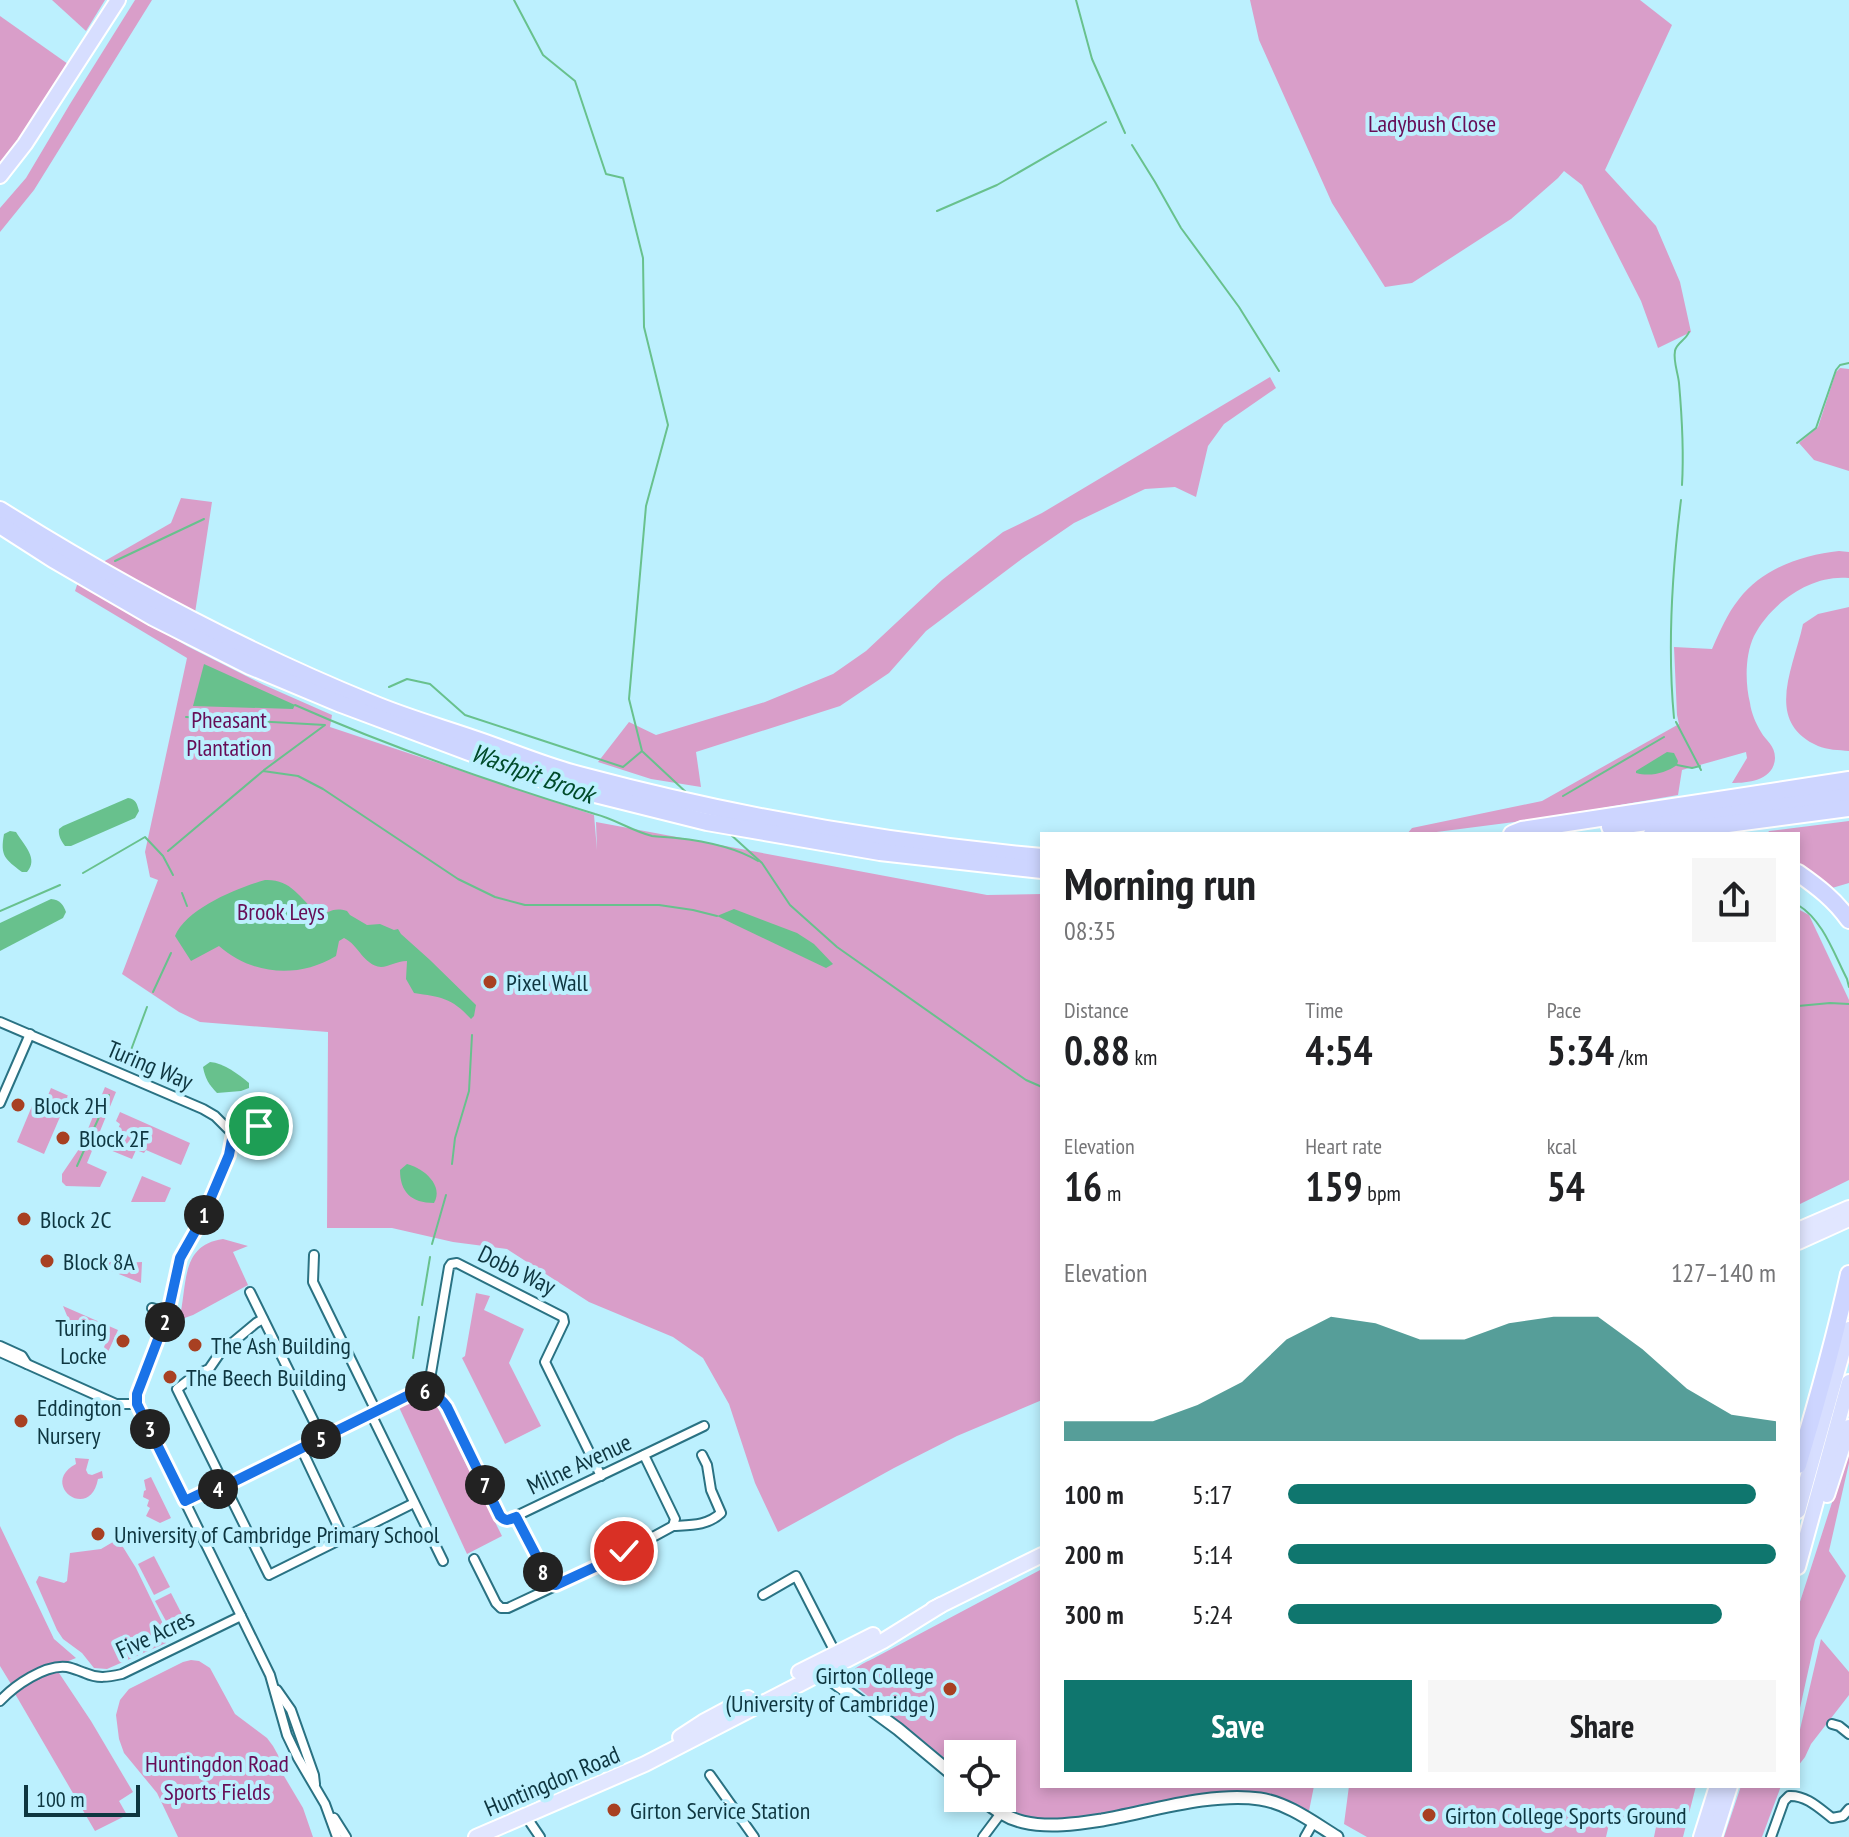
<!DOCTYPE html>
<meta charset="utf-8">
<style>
body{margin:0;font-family:"PT Sans Narrow",sans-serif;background:#f6f6f6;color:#202124;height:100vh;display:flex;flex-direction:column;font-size:30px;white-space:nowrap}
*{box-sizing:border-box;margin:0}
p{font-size:26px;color:#757577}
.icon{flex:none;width:44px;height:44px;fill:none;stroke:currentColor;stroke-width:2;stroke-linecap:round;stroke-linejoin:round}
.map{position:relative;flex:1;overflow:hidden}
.details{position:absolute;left:1040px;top:832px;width:760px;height:956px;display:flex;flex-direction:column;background:#fff;border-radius:0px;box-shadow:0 4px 12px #0003}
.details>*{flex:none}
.buttons{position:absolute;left:944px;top:1740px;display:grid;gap:16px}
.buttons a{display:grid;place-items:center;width:72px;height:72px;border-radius:0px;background:#fff;box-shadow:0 4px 12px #0003;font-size:40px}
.scale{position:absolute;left:24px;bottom:20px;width:116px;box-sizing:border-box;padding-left:8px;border:4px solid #0e3640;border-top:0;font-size:22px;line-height:28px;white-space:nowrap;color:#0e3640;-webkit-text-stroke:6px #bcf0fe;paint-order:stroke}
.pin{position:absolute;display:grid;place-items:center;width:68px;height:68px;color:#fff;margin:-34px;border:4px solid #fff;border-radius:50%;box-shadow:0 2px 8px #0007}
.km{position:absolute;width:40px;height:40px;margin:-20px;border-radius:50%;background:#222;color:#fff;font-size:22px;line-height:40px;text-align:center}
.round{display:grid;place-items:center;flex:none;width:84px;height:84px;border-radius:0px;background:#f6f6f6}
.summary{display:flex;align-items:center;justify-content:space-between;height:136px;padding:0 24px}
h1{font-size:44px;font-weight:700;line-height:60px}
.stats{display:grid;grid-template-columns:repeat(3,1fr);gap:12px;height:136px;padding:8px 24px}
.stats div{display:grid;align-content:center}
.stats b{font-size:40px;font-weight:700}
.stats small{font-size:22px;font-weight:400}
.stats p{font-size:22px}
.chart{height:224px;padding:16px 24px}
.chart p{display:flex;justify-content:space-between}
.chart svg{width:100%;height:144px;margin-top:8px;fill:#0f766e;opacity:.7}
.cta{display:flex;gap:16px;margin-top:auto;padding:16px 24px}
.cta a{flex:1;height:92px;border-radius:0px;background:#0f766e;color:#fff;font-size:32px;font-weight:700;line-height:92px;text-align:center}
.cta a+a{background:#f6f6f6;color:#202124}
ul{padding:0 24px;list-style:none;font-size:26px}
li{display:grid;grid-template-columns:128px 96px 1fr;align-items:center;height:60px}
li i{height:20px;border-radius:10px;background:#0f766e}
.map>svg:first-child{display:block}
.green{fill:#d99ec9}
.water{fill:#68c18d}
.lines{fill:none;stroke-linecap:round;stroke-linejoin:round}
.stream{stroke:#68c18d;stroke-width:2}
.minor-casing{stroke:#2a7283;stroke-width:12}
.tertiary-casing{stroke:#2a7283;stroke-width:15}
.primary-casing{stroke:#fff;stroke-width:18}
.trunk-casing{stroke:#fff;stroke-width:18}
.motorway-casing{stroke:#fff;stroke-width:20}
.minor{stroke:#fff;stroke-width:8}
.tertiary{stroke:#fff;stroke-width:11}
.primary{stroke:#e1e6ff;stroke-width:14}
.trunk{stroke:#d7deff;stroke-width:14}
.motorway{stroke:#cdd5ff;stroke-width:16}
.route-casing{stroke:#fff;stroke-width:16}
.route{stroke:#1a73e8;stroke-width:10}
.poi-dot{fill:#a84022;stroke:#bcf0fe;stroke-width:3}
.labels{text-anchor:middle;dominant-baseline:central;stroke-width:8;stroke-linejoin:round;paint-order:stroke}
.park-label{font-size:24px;fill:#670d57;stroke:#bcf0fe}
.poi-label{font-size:24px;fill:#0e3640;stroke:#bcf0fe;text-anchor:start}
.street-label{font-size:24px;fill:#0e3640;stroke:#bcf0fe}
.water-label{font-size:26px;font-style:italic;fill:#004b2a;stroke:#bcf0fe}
</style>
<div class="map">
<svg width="1849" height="1837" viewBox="0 0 1849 1837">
<rect width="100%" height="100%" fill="#bcf0fe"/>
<g class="green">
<path d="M52,0H105L86,31Z"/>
<path d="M135,0H152L34,190L0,232V208L26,178L70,104Z"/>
<path d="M1250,0H1640L1672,25L1605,170L1656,226L1680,282L1691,332L1658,348L1641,301L1582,185L1564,171L1558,178L1511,219L1412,283L1385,287L1332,203L1259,40Z"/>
<path d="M0,16L68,64L18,142L0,164Z"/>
<path d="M1840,368L1849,369V471L1814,460L1799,443L1818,427L1836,372Z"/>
<path d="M1270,377L1276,388L1224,424L1208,446L1196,497L1175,487L1145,489L1074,523L1023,558L926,631L889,673L840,706L696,752L701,787L651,779L598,762L629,722L656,735L765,702L833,674L866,651L942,580L1003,532L1042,513Z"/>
<path d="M181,498L212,502L195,613L103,562L171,523Z"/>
<path d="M1839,551L1849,552V578C1811,574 1771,603 1754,636C1745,655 1745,683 1750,703C1751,712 1756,724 1761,732C1766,741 1775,745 1775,758C1774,780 1749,783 1732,783L1747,758L1746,752L1682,770L1678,795L1545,818L1421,834H1407L1412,828L1542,801L1679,724L1677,715L1674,647L1712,649C1720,631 1727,614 1739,599C1763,568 1802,555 1839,551Z"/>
<path d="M78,582L187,646L264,685L332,715L330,727L594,815L597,850L596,822L987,895L1042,894V1400L957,1436L894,1468L778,1532L755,1483L729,1404L703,1358L673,1337L589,1302L507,1249L453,1242L392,1228H327L328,1032L200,1022L179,1012L122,974L158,880L150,877L145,852L187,658L75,591Z"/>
<path d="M1849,607V751C1839,750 1827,750 1818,746C1763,722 1794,667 1803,624L1818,614Z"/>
<path d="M1849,821V883L1832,888L1798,862V834H1767L1769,831Z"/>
<path d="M1798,909L1809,915L1849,1000V1180L1798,1205Z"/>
<path d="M105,1087L116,1092L87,1163L107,1172L100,1187L66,1186L62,1182V1174L81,1146Z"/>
<path d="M51,1088L69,1096L44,1154L17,1142L32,1106L42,1110Z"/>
<path d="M120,1112L190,1143L181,1165L146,1150L144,1153L136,1150L132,1159L110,1150L120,1124L116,1121Z"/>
<path d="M142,1176L171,1188L165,1202H131Z"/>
<path d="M223,1239L248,1246L233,1252L248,1285L193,1315L179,1320C188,1287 179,1245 223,1239Z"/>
<path d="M94,1261L123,1263L142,1262L141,1283L94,1264Z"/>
<path d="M476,1293L490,1296L484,1310L524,1329L509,1363L541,1426L505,1444L462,1358L465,1356Z"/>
<path d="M63,1306L118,1330L108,1352L104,1347L110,1333L83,1320L70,1323Z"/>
<path d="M422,1394L433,1398L502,1536L467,1554L398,1405L413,1396Z"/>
<path d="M1849,1450V1463L1829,1551L1846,1576L1815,1640L1798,1717V1608Z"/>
<path d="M75,1458L89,1459L86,1470L88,1474L92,1475L102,1471L103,1478L98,1479C90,1523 38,1484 76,1464Z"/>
<path d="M151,1477L171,1518L160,1523L146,1516L150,1508L147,1506L149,1500L143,1497L144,1491L146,1490L144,1480Z"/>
<path d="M0,1526L54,1639L76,1658L11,1684L0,1666Z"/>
<path d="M118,1539L136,1568L166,1630L162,1634L166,1643L107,1669L94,1668L82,1653L63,1639L57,1630L36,1582L39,1576L64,1583L67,1581L70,1553L101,1549Z"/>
<path d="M154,1556L170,1587L154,1595L138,1564Z"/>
<path d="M1042,1569V1786H1314L1309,1811C1292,1803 1276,1795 1257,1793C1223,1789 1191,1798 1159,1804C1143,1807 1126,1809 1110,1812C1066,1820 1031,1829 993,1798H1002V1754H958V1769L848,1680C850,1667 868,1662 878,1656Z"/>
<path d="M171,1593L187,1624L172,1632L155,1601Z"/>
<path d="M1821,1639L1849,1672V1695L1811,1744L1805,1757L1798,1766V1738Z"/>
<path d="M191,1660L199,1661L210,1668L235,1714L267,1738L273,1746L278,1755L284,1776L303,1808L313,1837H178L157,1793L124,1753L119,1739L116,1715L120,1700L129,1689L183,1662Z"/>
<path d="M57,1670L91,1721L133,1792L119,1801L127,1815L95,1831L14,1692L15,1688Z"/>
<path d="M1349,1786H1696L1683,1837H1654L1656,1827L1610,1820L1606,1837H1367L1344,1824Z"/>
<path d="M1741,1786H1781L1762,1837H1724Z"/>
</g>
<g class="water">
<path d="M204,664L295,705L293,709L193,706Z"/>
<path d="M1667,752L1674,753L1678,761L1677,765C1666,773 1650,777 1636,773V771Z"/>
<path d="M128,798C136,799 137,804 139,811L135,818L71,846H65C61,841 58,835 59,829L63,826Z"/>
<path d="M10,831L16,832C24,845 39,859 27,872H22C5,859 0,856 4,834Z"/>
<path d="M265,880C291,879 299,897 317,913C329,916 330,906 347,911L350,915L367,925L380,924L394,930L398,929L401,934L430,960L476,1005L474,1016L471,1019C452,998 441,997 414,993L406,979L407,961C396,961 389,967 381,967C363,965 359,945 344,938L339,941L336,956C298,979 252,975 219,946L191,961L175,936C187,908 237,888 265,880Z"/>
<path d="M51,899C60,900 63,904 66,912L63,918L0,951V923Z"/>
<path d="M734,909L797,933L814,944L833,964L826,968L717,916Z"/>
<path d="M210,1062C224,1063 238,1074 249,1083V1088L241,1091L217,1093C209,1085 205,1078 203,1067Z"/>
<path d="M407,1164C424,1168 444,1186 434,1203C411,1203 400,1192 400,1170Z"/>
</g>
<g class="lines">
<g class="stream">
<path d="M1076,0L1092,59L1125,133"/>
<path d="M1132,145L1155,182L1181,228L1239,307L1279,371"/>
<path d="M937,211L997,185L1106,122"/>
<path d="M1797,443L1816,428L1836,370L1840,365L1849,363"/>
<path d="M1682,485C1684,451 1682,417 1679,383C1678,373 1673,361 1675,351C1676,343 1686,340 1689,332"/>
<path d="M115,561L204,519"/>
<path d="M389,687L407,679L430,684L465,715L623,767L642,751L629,699L646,506L668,425L644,327L643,258L623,178L606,174L575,81L543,55L514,0"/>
<path d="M295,705C392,748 494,783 595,814C615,819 632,831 652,836C660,837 668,837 676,838C704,841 735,847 758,861"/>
<path d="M186,717L325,725L264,770"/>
<path d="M1674,718C1667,645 1672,572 1681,500"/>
<path d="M1676,722L1701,770"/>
<path d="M643,752L688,794"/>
<path d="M1677,765L1692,768L1700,766"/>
<path d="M1563,796L1664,737"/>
<path d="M730,834L762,863L790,905L837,947L1026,1080L1042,1087"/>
<path d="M168,851L263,771L298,776L323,789L458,879L495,897L525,905H659L693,910L717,916"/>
<path d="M83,873L145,837L163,856L173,875"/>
<path d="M182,893L187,906"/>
<path d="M1798,905C1823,920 1834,954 1847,979L1849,987"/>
<path d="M0,911L60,885"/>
<path d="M153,992L171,953"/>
<path d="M1798,1006L1830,1003L1849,1004"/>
<path d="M131,1050L147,1007"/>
<path d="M452,1164L455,1138L469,1091L472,1035"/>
<path d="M77,1166L109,1095"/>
<path d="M432,1244L446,1195"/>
<path d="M422,1305L430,1257"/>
<path d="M413,1358L419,1317"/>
</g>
<g class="minor-casing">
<g id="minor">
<path d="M0,1022L203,1109L215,1116L233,1134L229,1155L201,1221L180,1258L168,1313L139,1385L137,1394V1404L270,1675L287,1735L298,1758L325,1804L337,1837"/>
<path d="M0,1103L30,1034"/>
<path d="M233,1134L244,1127L259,1126"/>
<path d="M314,1255L313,1282L376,1411"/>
<path d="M250,1292L322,1438"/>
<path d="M152,1308L168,1313"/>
<path d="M263,1319L256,1323L220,1353L209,1369L195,1375L177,1389L269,1575L414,1503"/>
<path d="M0,1346L22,1356L27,1364"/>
<path d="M0,1352L116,1404H137"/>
<path d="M428,1391L449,1267L451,1264L457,1263L563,1317L564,1322L545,1362L601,1476"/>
<path d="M371,1414L443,1561"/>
<path d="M301,1448L344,1539"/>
<path d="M185,1501L206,1491L219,1489L413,1393C430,1390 437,1393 447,1407L500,1516L504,1520H508L704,1426"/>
<path d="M516,1517L551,1584L556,1585L601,1563L607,1562L673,1526L675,1519L644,1455"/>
<path d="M673,1526C691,1525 707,1526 721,1513L711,1490L707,1465L702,1455"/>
<path d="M474,1559L496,1603L501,1608H508L555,1586"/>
<path d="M763,1595L796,1576L836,1654"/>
<path d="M277,1690L291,1710L314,1775L315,1784"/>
<path d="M0,1701C14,1686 45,1664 67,1667C73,1668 79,1671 85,1673C98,1679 108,1677 122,1674L241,1616"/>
<path d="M1832,1724L1839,1726L1849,1734"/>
<path d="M710,1775L754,1837"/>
<path d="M525,1815L540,1837"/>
<path d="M334,1818L346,1837"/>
<path d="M983,1837L1001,1813"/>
<path d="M1305,1837L1313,1823"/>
<path d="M1771,1837L1784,1801L1789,1796C1806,1795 1819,1808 1832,1818L1843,1816L1849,1809"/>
</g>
</g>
<g class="tertiary-casing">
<g id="tertiary">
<path d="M823,1665L831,1680L898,1729L958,1779"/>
<path d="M980,1798C993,1808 1006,1818 1023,1822C1049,1828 1076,1824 1102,1820C1152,1811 1211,1792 1260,1799C1288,1803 1314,1823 1337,1837"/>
</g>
</g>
<g class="primary-casing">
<g id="primary">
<path d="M1798,1230L1849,1208"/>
<path d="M1798,1242L1849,1219"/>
<path d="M933,1609L1042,1555"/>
<path d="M799,1672L873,1635"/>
<path d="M680,1737L703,1722L748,1698"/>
<path d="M476,1837L645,1764L883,1641L941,1605"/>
</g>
</g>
<g class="trunk-casing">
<g id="trunk">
<path d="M0,176L25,144L118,0"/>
<path d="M1827,1495L1849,1427"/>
<path d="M1798,1511L1849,1329"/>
<path d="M1798,1567L1849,1382"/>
<path d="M1701,1837L1717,1786"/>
<path d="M1714,1837L1730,1786"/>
</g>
</g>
<g class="motorway-casing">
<g id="motorway">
<path d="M0,510C118,584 241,650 371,703C404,717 439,727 474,739C510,751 546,767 583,776C733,816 887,843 1042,857"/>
<path d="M0,525L53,559L153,617L250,666L341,704L533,776L571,788L707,822L880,852L1042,870"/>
<path d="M1610,827L1849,795"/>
<path d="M1512,834L1522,830L1849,780"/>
<path d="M1652,834L1849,808"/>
<path d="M1798,873C1818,887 1835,900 1849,920"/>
<path d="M1798,1465C1817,1402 1835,1338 1849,1274"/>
</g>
</g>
<use href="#minor" class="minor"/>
<use href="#tertiary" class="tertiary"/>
<use href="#primary" class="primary"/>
<use href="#trunk" class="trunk"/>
<use href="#motorway" class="motorway"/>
</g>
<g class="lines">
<g class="route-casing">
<path id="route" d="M259,1126L244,1127L233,1134L229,1155L201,1221L180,1258L168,1313L137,1394V1404L185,1501L206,1491L219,1489L413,1393C430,1390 437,1393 447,1407L500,1516C506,1522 509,1520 516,1517L551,1584L556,1585L621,1555L624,1551"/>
</g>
<use href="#route" class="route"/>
</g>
<g class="poi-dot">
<circle cx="490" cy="982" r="8"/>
<circle cx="18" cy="1105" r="8"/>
<circle cx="63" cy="1138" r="8"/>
<circle cx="24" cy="1219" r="8"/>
<circle cx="47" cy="1261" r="8"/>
<circle cx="123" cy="1341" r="8"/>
<circle cx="195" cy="1345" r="8"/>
<circle cx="170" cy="1377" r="8"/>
<circle cx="21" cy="1421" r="8"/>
<circle cx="98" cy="1534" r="8"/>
<circle cx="950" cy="1689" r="8"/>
<circle cx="614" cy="1810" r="8"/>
<circle cx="1429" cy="1815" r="8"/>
</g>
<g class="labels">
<g class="park-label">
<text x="1432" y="123">Ladybush Close</text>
<text x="229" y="719">Pheasant<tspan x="229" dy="28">Plantation</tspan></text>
<text x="281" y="911">Brook Leys</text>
<text x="217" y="1763">Huntingdon Road<tspan x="217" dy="28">Sports Fields</tspan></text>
</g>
<g class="poi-label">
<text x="506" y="982">Pixel Wall</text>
<text x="34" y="1105">Block 2H</text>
<text x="79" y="1138">Block 2F</text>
<text x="40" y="1219">Block 2C</text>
<text x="63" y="1261">Block 8A</text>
<text x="107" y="1327" text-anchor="end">Turing<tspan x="107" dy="28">Locke</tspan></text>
<text x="211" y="1345">The Ash Building</text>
<text x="186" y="1377">The Beech Building</text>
<text x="37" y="1407">Eddington<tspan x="37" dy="28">Nursery</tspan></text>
<text x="114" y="1534">University of Cambridge Primary School</text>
<text x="934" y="1675" text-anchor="end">Girton College<tspan x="934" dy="28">(University of Cambridge)</tspan></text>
<text x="630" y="1810">Girton Service Station</text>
<text x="1445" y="1815">Girton College Sports Ground</text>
</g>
<g class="street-label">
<text transform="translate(150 1065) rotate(23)">Turing Way</text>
<text transform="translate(517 1270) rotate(26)">Dobb Way</text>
<text transform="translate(579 1464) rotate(-25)">Milne Avenue</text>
<text transform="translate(155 1634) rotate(-25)">Five Acres</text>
<text transform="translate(552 1781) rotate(-23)">Huntingdon Road</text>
</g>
<g class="water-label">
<text transform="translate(533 773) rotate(20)">Washpit Brook</text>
</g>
</g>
</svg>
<div class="buttons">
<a><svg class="icon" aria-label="locate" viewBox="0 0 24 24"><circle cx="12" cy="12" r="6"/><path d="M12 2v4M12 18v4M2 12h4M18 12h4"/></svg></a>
</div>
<div class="scale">100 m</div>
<div class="pin" style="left:259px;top:1126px;background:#1e9e55"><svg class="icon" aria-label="arrive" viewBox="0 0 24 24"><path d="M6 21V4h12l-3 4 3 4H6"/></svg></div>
<div class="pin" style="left:624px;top:1551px;background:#d93025"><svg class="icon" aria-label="check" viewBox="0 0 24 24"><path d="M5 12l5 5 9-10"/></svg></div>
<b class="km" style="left:204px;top:1215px">1</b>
<b class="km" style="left:165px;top:1322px">2</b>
<b class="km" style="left:150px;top:1429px">3</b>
<b class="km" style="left:218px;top:1489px">4</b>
<b class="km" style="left:321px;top:1439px">5</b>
<b class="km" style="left:425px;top:1391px">6</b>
<b class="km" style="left:485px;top:1485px">7</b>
<b class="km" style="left:543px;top:1572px">8</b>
<section class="details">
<div class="summary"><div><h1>Morning run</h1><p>08:35</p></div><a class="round"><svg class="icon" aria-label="share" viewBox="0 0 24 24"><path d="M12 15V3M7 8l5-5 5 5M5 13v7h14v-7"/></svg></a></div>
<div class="stats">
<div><p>Distance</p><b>0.88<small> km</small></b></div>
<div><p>Time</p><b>4:54</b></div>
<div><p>Pace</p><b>5:34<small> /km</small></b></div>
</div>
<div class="stats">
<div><p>Elevation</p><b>16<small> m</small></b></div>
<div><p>Heart rate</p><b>159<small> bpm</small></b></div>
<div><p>kcal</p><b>54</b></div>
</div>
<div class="chart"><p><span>Elevation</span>127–140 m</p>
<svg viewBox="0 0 160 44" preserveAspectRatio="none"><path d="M0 44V38L10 38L20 38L30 33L40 26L50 13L60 6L70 8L80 13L90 13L100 8L110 6L120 6L130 16L140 28L150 36L160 38V44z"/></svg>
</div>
<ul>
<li><b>100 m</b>5:17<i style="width:96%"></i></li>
<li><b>200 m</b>5:14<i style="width:100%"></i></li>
<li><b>300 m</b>5:24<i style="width:89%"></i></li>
</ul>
<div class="cta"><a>Save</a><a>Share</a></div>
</section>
</div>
